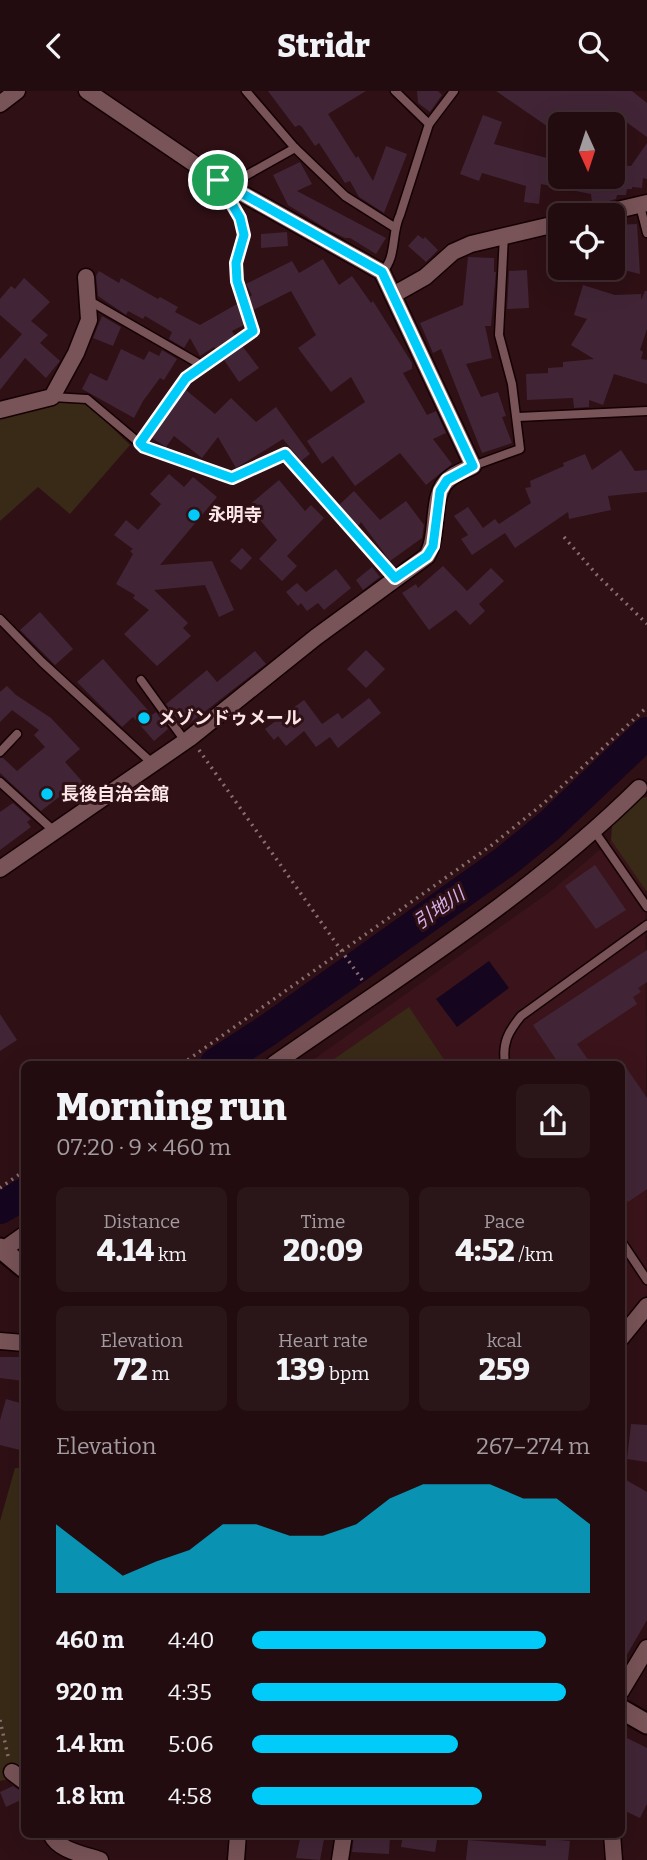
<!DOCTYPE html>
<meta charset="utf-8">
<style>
body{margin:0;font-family:Bitter,"Noto Sans JP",serif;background:#2a1519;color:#f1f3f6;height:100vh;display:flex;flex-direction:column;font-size:26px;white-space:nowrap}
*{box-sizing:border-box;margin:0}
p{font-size:23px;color:#a29b9f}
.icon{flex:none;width:38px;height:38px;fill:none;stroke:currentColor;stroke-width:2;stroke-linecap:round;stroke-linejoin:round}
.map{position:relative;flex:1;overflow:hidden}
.side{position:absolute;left:21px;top:970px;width:604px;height:777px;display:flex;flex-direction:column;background:#220c10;border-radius:10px;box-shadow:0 7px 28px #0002,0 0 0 2px #3f2c30}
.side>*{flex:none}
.needle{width:46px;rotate:177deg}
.fabs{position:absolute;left:548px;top:21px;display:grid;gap:14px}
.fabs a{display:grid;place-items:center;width:77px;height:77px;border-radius:10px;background:#220c10;box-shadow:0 7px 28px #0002,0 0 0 2px #3f2c30;font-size:35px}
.pin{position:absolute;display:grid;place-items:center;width:60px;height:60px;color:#fff;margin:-30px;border:4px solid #fff;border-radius:50%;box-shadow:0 2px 7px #0007}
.round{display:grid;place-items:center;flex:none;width:74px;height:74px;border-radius:10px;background:#2a1519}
.overview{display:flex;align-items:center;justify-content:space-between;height:119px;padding:0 35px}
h1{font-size:38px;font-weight:800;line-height:52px}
.figures{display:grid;grid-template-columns:repeat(3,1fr);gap:10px;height:119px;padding:7px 35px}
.figures div{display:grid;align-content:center;border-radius:10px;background:#2a1519;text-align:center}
.figures b{font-size:30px;font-weight:800}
.figures small{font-size:19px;font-weight:400}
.figures p{font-size:19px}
.chart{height:196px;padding:14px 35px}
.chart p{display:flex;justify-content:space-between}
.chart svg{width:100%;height:126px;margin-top:7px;fill:#00cbf9;opacity:.7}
ul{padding:0 35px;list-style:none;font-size:23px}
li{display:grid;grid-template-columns:112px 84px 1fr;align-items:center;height:52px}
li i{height:18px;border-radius:9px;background:#00cbf9}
header{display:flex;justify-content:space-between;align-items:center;height:91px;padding:0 35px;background:#220c10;font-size:32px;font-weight:800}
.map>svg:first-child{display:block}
.built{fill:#3a141a}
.green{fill:#382a16}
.water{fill:#16051f}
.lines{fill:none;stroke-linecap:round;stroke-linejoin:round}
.river{stroke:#16051f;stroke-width:32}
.building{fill:#412536}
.service-casing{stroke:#150003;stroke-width:11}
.minor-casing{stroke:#150003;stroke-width:19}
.tertiary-casing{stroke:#150003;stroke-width:23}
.path{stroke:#886e71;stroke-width:3.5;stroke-dasharray:2 5;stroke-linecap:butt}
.service{stroke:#785357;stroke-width:8}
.minor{stroke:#785357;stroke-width:16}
.tertiary{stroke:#785357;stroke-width:19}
.route-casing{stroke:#fff;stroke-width:14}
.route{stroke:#00cbf9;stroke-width:9}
.poi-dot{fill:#00cbf9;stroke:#2e1015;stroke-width:2.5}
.labels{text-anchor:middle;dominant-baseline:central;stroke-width:6;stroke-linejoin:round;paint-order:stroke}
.poi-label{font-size:18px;font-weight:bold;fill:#fce6e7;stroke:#2e1015;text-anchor:start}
.water-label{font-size:19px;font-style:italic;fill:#d5b1ea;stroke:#2e1015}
</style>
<header><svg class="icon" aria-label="back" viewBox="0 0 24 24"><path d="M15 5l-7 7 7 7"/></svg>Stridr<svg class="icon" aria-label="search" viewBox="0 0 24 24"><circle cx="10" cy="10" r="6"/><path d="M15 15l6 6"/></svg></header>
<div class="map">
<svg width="647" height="1769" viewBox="0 0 647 1769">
<rect width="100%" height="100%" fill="#2e1015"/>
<path class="built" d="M645,721L647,1204L621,1234V973H307L551,800Z"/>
<g class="green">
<path d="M54,310L86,311L130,354L70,423L38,396L0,430V325Z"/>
<path d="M647,706V801L611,749L612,735L641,707Z"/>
<path d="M409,916L447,973H327Z"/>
<path d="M15,1377H24V1685L0,1690V1430Z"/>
</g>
<path class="water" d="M489,870L509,897L457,936L436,908Z"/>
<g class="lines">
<g class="river">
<path d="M216,973L268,939L506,770L549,735L647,642"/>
<path d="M0,1117L24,1103"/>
</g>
</g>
<g class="building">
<path d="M268,0H366L328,23L356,67L358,65L373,90L386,55L407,63L384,122L359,106L350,90L345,92L319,52L315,55L302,36L299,34L295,36Z"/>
<path d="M417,0H438L442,4L430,21L418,12Z"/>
<path d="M496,0H632L647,12V46L622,28L619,33H560V44Z"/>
<path d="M483,24L502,31L494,53L547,67L548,65L560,67V86H612V74L631,75L647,52V88L643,87L642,97L632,96V98H627L626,104H617L616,108L598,113H592L591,103L541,93L539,113L524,111L526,95L482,82L479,90L460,83Z"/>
<path d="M300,71L312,93L297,100L386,147L376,163L350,147H345L330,140L288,114L273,84Z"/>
<path d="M637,133L640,183L616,177L618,167L616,134Z"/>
<path d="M287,141L288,155L261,157V143Z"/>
<path d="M418,144L423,148L425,146L438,159L426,171L408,155Z"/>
<path d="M468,166L494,167V181H496L491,235H485L492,267L466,273L481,306L498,301L506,325L502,326L512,352L482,362L441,258L433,262L420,232L463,214Z"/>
<path d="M323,168L339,194L352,185L371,212L373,210L412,272V278L403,282L427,324L436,320L446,342L433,348L452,373L426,394L400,362L355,395L333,365L322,373L307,350L365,311L351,286L331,301L298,257L316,244L291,200L253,219L249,206L252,204L246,193L292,170L299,182Z"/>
<path d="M527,179L529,217L507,218L509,180Z"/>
<path d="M99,180L119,192L121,187L158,208L160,206L178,216L175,221L200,234L237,213L244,234L232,240L235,245L216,258L214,256L200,265L190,247L184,257L169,248L172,241L145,225L143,228L128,220L126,224L98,205L96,185Z"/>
<path d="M24,187L50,211L31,230L48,244L40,252L60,270L46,287L25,267L0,299V268L22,243L0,224V208L11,195L15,198Z"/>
<path d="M583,194L615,204L641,203V209L645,200H647V238L640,259L643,261L641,268L647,269V293L614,283L603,314L589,309V316L574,317L573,307L527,309L526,283L548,282V277L563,276V271L594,268L571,254L587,228L574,224Z"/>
<path d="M102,225L121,236L113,255L93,247Z"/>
<path d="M243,256L259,277L239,291L224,269Z"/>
<path d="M121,258L144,269L149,260L159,265L162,259L177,268L164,289L160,287L143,310L134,327L82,298L90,282L107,290Z"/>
<path d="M186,299L215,323L231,307L256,331L276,316L310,363L301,370L283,348L236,377L218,346L202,367L174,345L166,356L152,347Z"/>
<path d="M621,359L635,380L647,379V401L608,405L611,419L569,428L568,421L515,457L505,442L472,464L461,448L468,444L454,425L468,416L483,437L495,428L499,433L531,412L525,397L531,396L530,390L564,375L563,372L585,363L592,379Z"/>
<path d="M169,383L184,396L193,386L217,406L160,474L212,470L234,519L219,526L205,494L154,499L188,532L183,537L191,545L157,575L124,543L149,519L133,507L135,504L116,493L133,463L130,460L133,458L114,444L126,429L138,439L161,413L150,403Z"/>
<path d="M279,389L305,420L311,414L324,427L287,465L297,475L282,490L259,468L277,449L248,415Z"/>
<path d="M354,400L380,429L406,410L424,434L422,447L390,470L361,431L358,435L339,414Z"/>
<path d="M242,457L252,467L241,479L230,470Z"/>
<path d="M443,475L467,500L491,477L504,490L479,513L485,520L470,534L456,519L429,539L402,502L416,493L418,497Z"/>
<path d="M372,476L380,486L363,499L356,489Z"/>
<path d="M336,478L351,497L324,519L318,512L307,520L301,512L298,515L286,501L297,492L306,501Z"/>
<path d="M40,521L73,558L55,574L20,539Z"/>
<path d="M366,559L385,578L366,597L347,578Z"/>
<path d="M255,560L266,573L185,636L178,629L166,613L207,579L217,591Z"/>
<path d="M103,568L152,624L156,621L168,638L154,650L133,626L122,636L77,591Z"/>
<path d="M7,595L16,604L51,627L80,658L65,671L88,697L75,708L68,699L41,720L0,682V667H3L17,680L45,656L34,644L39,639L12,619L0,631V601Z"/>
<path d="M369,607L381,622L338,657L330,646L316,656L304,640L286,655L278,645L274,649L265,638L304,609L322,633L338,622L342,628Z"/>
<path d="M13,712L31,728L27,731L31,736L0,759V721Z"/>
<path d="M595,774L626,819L596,838L565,795Z"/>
<path d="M647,859V891L638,897L641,901L633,906L637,913L577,953L591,973H559L533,934Z"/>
<path d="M0,923L17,949L0,960Z"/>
<path d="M621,969L647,1007V1098L628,1111L621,1100Z"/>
<path d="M0,1266H24V1290L0,1287Z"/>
<path d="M6,1308L24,1313V1360L0,1354V1329Z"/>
<path d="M631,1333L647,1334V1371L627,1368Z"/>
<path d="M621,1386L647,1401V1529L621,1574Z"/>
<path d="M627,1647L647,1657V1713L640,1727L621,1718V1658Z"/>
<path d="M13,1695L19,1699L23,1708L6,1716L0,1701Z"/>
<path d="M301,1743H325L320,1769L296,1767Z"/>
<path d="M403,1743H438L435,1761L401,1756Z"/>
<path d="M354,1744L390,1745L389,1763L352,1761Z"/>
<path d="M546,1748L570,1750L568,1769H466L468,1749L546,1755Z"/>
</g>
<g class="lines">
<g class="service-casing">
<g id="service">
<path d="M246,0L295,57L345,105L394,136"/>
<path d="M395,0L429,33"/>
<path d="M229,94L295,57"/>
<path d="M640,115L647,142"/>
<path d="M382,181C397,167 391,142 400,124L429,33L454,0"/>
<path d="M88,209L203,275"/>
<path d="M52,306L87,308L144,356L232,387L285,363L395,487"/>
<path d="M518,326L647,320"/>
<path d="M140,352L186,287L253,241L237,190L236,172L244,144L240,126L221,94"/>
<path d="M473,375L520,358L512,293L499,244L504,144"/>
<path d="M0,528L42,571L153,673"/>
<path d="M141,589L185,650"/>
<path d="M0,661L17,643"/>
<path d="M0,691L54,740"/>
<path d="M595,741L647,816"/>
<path d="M505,973C502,952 508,941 521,925L647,834"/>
<path d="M621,1150L647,1189"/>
</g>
</g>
<g class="minor-casing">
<g id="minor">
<path d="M0,13L17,0"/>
<path d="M596,124L647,112"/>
<path d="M393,204L425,186L453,161L471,153L560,132"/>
<path d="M0,319L52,306L76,262L89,229L86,186"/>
<path d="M0,778L190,647L316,546L427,465C440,444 430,402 449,388C456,382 465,379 473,375L382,181L218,89L87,0"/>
<path d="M274,973C397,887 532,803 639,697"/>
<path d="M0,1161L24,1144"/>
<path d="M621,1247L647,1215"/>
<path d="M0,1250L24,1252"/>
<path d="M621,1600L647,1557"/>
<path d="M12,1681L24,1690"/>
<path d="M51,1743C59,1760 83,1763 100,1769"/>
<path d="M612,1743L614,1769"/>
<path d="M236,1769L238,1743"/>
<path d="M340,1769L344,1743"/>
</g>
</g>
<g class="tertiary-casing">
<g id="tertiary">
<path d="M0,1157L24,1177"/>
<path d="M621,1618L647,1633"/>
</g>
</g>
<g class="path">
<path d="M564,446L597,484L647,533"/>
<path d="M199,659L365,893"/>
<path d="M182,973L492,754L544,712L647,616"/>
<path d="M0,1097L24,1080"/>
<path d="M0,1629L8,1665"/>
</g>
<use href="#service" class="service"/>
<use href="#minor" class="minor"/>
<use href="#tertiary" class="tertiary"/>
</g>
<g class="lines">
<g class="route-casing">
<path id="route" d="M218,89L382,181L473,375L447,389L440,400L433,455L427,465L395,487L285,363L232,387L144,356L140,352L186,287L253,240L237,190L236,172L244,144L240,127Z"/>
</g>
<use href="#route" class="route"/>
</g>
<g class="poi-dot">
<circle cx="194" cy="424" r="7"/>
<circle cx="144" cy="627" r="7"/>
<circle cx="47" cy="703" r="7"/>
</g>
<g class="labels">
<g class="poi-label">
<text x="208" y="424">永明寺</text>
<text x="158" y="627">メゾンドゥメール</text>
<text x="61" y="703">長後自治会館</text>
</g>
<g class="water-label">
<text transform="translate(439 817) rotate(-35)">引地川</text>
</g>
</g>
</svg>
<div class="fabs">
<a><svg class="needle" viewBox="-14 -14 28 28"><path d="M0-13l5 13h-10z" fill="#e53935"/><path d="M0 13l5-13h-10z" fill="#a29b9f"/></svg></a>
<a><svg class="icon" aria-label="locate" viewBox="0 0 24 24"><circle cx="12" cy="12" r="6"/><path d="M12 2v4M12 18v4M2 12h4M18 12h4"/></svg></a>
</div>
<div class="pin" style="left:218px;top:89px;background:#1e9e55"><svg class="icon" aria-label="arrive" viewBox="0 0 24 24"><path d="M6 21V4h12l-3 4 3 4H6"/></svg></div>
<section class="side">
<div class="overview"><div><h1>Morning run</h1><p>07:20 · 9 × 460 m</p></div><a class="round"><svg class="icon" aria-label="share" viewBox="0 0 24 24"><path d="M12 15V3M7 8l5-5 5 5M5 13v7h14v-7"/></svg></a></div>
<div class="figures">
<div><p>Distance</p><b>4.14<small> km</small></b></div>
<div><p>Time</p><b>20:09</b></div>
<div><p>Pace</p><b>4:52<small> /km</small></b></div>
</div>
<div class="figures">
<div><p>Elevation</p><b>72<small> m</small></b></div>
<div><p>Heart rate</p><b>139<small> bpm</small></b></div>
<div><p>kcal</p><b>259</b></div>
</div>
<div class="chart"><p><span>Elevation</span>267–274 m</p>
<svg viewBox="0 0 160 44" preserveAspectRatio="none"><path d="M0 44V20L10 29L20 38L30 33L40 29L50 20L60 20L70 24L80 24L90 20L100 11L110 6L120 6L130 6L140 11L150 11L160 20V44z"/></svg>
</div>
<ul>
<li><b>460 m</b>4:40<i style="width:87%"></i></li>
<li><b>920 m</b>4:35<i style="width:93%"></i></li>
<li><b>1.4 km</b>5:06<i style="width:61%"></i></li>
<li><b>1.8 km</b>4:58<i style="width:68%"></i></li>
</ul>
</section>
</div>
